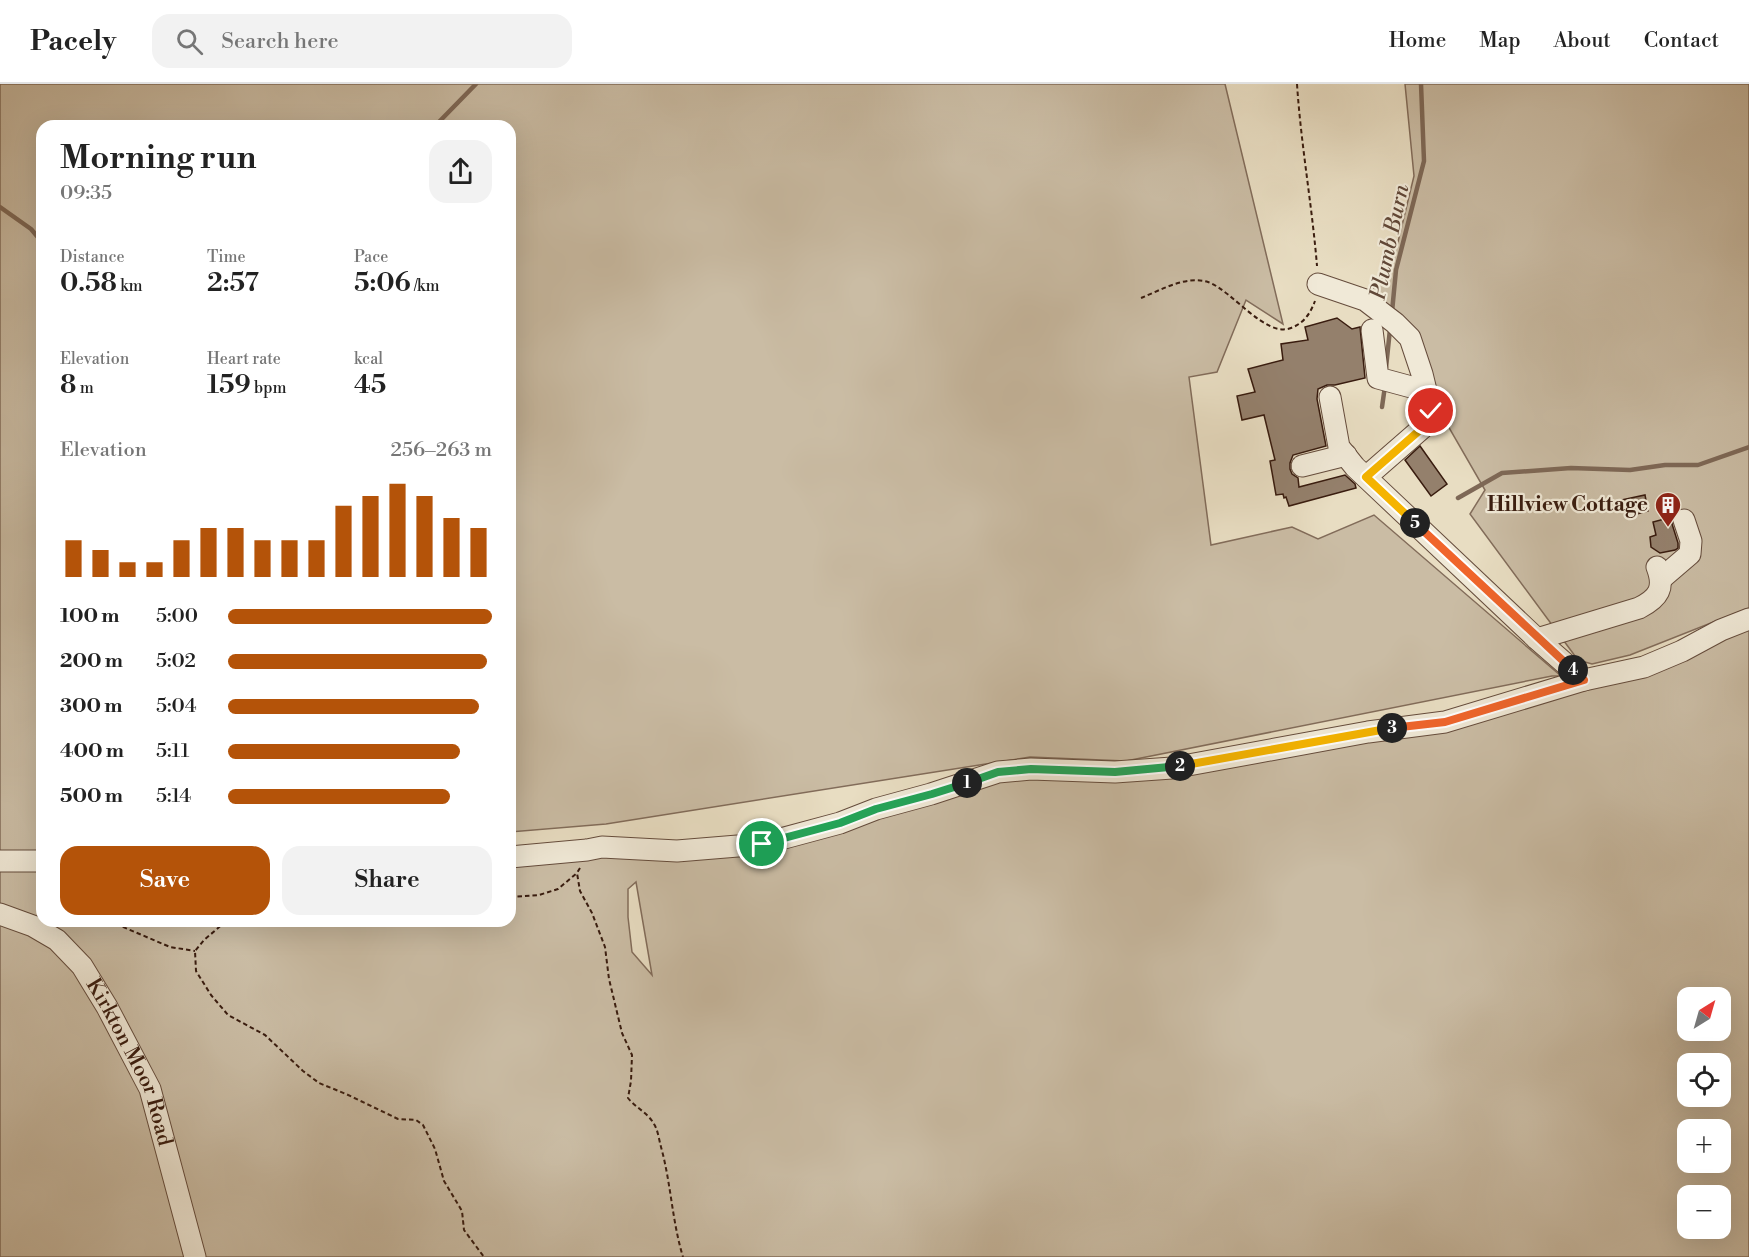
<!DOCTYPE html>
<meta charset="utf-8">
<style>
body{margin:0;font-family:"Libre Bodoni",serif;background:#f2f2f2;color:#222;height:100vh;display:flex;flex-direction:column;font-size:22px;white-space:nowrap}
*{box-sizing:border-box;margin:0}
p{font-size:20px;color:#767676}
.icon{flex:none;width:33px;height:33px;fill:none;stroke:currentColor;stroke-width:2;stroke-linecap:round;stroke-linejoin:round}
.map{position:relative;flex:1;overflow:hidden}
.side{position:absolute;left:36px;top:36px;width:480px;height:807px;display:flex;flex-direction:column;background:#fff;border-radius:18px;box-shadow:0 6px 24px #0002}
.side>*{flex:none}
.needle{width:39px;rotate:37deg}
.tools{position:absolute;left:1677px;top:903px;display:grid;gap:12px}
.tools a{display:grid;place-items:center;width:54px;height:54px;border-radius:12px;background:#fff;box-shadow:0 6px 24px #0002;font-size:30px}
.pin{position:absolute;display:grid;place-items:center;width:51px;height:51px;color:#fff;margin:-26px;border:3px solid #fff;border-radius:50%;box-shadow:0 2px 6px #0007}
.km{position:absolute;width:30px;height:30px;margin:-15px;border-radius:50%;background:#222;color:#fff;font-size:16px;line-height:30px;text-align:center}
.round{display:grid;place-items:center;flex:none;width:63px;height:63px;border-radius:18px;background:#f2f2f2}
.overview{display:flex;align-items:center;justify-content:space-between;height:102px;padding:0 24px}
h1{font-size:33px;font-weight:600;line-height:45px}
.metrics{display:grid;grid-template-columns:repeat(3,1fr);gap:9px;height:102px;padding:6px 24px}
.metrics div{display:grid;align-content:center}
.metrics b{font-size:26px;font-weight:600}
.metrics small{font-size:16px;font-weight:400}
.metrics p{font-size:16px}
.chart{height:168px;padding:12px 24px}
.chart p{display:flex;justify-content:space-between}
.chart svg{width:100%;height:108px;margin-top:6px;stroke:#b45309;stroke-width:6}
.action{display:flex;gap:12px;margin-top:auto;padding:12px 24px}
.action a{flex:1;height:69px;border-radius:18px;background:#b45309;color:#fff;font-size:24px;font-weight:600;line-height:69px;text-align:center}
.action a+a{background:#f2f2f2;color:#222}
ul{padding:0 24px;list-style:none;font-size:20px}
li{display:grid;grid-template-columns:96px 72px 1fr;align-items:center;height:45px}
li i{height:15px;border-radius:8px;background:#b45309}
header{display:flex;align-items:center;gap:36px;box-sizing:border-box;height:84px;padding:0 30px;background:#fff;border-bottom:2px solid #e0e0e0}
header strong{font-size:28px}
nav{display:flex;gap:33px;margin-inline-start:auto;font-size:21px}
.search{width:420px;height:54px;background:#f2f2f2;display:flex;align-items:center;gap:15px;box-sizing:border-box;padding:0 21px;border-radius:18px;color:#767676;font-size:22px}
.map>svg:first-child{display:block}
.green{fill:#cabca4;stroke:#826c5a;stroke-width:1.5;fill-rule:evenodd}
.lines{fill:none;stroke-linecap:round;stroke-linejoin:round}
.stream{stroke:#7e6856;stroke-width:4.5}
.building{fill:#94806c;stroke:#391c0f;stroke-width:1.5}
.minor-casing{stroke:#654c3c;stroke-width:23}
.path{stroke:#391c0f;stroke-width:2;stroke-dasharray:4.5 3;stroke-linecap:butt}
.minor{stroke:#f0e9d7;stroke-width:21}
.split-1-casing{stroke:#fff;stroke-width:12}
.split-2-casing{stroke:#fff;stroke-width:12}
.split-3-casing{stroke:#fff;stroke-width:12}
.split-4-casing{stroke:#fff;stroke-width:12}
.split-5-casing{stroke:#fff;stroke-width:12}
.split-6-casing{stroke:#fff;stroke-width:12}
.split-1{stroke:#22a559;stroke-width:8}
.split-2{stroke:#22a559;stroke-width:8}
.split-3{stroke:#f5b400;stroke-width:8}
.split-4{stroke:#f0652b;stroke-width:8}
.split-5{stroke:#f0652b;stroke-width:8}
.split-6{stroke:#f5b400;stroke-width:8}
.labels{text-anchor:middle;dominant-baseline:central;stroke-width:4.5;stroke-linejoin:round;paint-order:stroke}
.poi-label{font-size:21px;font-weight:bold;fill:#391c0f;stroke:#f0e9d7;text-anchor:end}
.street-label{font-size:21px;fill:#391c0f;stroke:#f0e9d7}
.water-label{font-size:22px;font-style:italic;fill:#614838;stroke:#f0e9d7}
</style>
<header>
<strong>Pacely</strong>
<div class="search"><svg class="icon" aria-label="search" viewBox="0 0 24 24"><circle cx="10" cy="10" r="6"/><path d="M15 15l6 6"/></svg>Search here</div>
<nav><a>Home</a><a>Map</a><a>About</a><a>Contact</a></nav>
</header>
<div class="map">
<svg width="1749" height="1173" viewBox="0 0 1749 1173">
<rect width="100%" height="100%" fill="#e8ddc2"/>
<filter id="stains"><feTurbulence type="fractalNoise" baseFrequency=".00333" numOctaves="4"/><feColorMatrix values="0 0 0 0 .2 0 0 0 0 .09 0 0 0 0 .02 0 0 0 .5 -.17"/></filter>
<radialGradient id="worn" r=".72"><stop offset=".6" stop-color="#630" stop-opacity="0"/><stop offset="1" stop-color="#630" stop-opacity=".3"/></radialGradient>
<g class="green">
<path d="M0,0H1225L1283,240L1246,216L1217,288L1189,293L1211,461L1292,443L1318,455L1374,431L1561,592H1552L1126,677L1030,673L606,740L510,748V42H42V837H510V780L635,770H711L999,692L1437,645L1749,540V1173H0ZM636,798L652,891L632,868L628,833V805ZM1688,914H1720V946H1688ZM1688,980H1720V1012H1688ZM1688,1046H1720V1078H1688ZM1688,1112H1720V1144H1688Z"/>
<path d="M1405,0H1749V524L1630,571L1592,580L1578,576L1470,430L1485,406L1444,335L1416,246L1370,211L1397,162L1414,92Z"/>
</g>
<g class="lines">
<g class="stream">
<path d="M435,42L476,0"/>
<path d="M0,123L31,145L42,158"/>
<path d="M1392,228L1396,186L1424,77L1421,0"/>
<path d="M1386,284L1390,245"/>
<path d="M1382,323L1385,302"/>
<path d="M1458,414L1502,389L1571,384L1630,386L1665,381H1698L1749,363"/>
</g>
</g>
<g class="building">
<path d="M1337,234L1352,245L1360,243L1365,294L1335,301H1327L1318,305L1317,315L1326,362L1293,371L1290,379V385L1292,390L1298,394L1299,403L1345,391L1355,400L1356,404L1289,422L1286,413L1284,414L1283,410L1276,411L1270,377L1275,376L1264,331L1242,336L1237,312L1255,308L1248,285L1283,276L1281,260L1308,256L1305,243Z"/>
<path d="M1420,362L1447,400L1431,412L1405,376Z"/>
<path d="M1645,411L1648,427L1637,430L1621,427V416Z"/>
<path d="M1672,433V440L1678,459V464L1675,466L1660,469L1651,463L1650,453L1656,451L1653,438Z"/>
</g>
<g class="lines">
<g class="minor-casing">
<g id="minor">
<path d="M1318,200L1365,216L1395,239L1410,254L1422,290L1431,327L1428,339L1366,393"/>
<path d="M1372,246L1378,294L1426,307"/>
<path d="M1330,313L1339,363L1355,383L1537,555L1584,596"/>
<path d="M1302,382L1346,371"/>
<path d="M1662,494L1690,470L1691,457L1684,436"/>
<path d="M1537,555L1639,524C1659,514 1665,504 1657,483"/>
<path d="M510,773L587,766L602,763L677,767L762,760L840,739L876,725L931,710L998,688L1031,685L1115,688L1172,684L1368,648L1445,638L1584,596L1644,583L1682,567L1721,546L1749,535"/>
<path d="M0,777H42"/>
<path id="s1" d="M0,830L33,842L57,856L82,882L107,923L150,1005L195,1173"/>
</g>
</g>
<g class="path">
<path d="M1297,0C1301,61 1312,121 1317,182"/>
<path d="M1141,214C1161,206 1186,191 1208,198C1233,207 1265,254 1291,244C1304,239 1310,230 1315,217"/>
<path d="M580,784L577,789L580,807L592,829L605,863L609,895L622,949L632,971L631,997L628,1014C636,1024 648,1029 654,1040C658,1046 659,1056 661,1063C671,1099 672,1137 683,1173"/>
<path d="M510,813L539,811L558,805L577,789"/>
<path d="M109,837L170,863L195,867"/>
<path d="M234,837L224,839L204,856L195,867L196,887L211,911L228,931L265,951L303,987L319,999L346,1010L398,1035L416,1036L423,1041L435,1065L444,1097L462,1127L464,1146L484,1173"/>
</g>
<use href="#minor" class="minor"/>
</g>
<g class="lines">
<g class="split-1-casing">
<path id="split-1" d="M762,760L840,739L876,725L932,710L967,699"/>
</g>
<g class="split-2-casing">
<path id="split-2" d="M967,699L998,688L1031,685L1115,688L1180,682"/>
</g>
<g class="split-3-casing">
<path id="split-3" d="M1180,682L1392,644"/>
</g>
<g class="split-4-casing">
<path id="split-4" d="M1392,644L1445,638L1584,596L1573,586"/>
</g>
<g class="split-5-casing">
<path id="split-5" d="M1415,439L1573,586"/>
</g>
<g class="split-6-casing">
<path id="split-6" d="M1415,439L1366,393L1428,339L1431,327"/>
</g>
<use href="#split-1" class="split-1"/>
<use href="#split-2" class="split-2"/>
<use href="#split-3" class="split-3"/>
<use href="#split-4" class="split-4"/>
<use href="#split-5" class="split-5"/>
<use href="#split-6" class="split-6"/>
</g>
<defs>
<g id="building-pin" transform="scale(1.35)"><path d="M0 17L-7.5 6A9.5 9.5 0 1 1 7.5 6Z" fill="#8f2418" stroke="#f0e9d7"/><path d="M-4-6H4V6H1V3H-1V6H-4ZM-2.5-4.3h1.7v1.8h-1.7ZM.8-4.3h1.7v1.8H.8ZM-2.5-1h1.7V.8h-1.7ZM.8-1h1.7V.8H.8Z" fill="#fff"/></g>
</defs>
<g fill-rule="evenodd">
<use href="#building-pin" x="1668" y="421"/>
</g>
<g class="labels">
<g class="poi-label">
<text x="1648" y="421">Hillview Cottage</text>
</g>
<g class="street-label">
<text stroke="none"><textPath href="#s1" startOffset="207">Kirkton Moor Road</textPath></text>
</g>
<g class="water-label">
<text transform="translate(1390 158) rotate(-78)">Plumb Burn</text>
</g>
</g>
<rect width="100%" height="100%" filter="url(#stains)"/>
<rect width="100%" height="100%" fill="url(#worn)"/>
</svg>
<div class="tools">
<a><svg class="needle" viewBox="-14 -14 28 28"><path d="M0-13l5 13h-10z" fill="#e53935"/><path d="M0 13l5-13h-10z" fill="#767676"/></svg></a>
<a><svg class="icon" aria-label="locate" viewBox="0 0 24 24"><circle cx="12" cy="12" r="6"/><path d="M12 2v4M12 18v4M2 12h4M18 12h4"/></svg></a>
<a>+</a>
<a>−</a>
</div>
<div class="pin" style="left:762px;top:760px;background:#1e9e55"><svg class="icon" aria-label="arrive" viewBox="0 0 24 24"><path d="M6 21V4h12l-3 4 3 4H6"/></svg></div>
<div class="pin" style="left:1431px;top:327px;background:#d93025"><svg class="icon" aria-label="check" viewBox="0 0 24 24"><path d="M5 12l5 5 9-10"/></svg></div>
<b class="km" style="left:967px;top:699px">1</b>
<b class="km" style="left:1180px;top:682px">2</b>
<b class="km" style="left:1392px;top:644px">3</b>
<b class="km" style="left:1573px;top:586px">4</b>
<b class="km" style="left:1415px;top:439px">5</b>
<section class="side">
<div class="overview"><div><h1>Morning run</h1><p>09:35</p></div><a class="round"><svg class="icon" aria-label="share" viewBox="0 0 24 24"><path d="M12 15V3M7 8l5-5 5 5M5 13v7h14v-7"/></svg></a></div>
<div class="metrics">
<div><p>Distance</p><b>0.58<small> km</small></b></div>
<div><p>Time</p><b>2:57</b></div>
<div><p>Pace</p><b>5:06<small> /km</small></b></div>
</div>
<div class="metrics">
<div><p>Elevation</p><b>8<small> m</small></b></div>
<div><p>Heart rate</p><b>159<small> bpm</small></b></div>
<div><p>kcal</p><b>45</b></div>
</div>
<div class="chart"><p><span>Elevation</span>256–263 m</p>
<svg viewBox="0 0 160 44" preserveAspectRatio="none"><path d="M5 44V29M15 44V33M25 44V38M35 44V38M45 44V29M55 44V24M65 44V24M75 44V29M85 44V29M95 44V29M105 44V15M115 44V11M125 44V6M135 44V11M145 44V20M155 44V24"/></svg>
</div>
<ul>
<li><b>100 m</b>5:00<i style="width:100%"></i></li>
<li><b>200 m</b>5:02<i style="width:98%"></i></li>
<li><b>300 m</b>5:04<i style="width:95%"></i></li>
<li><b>400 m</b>5:11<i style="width:88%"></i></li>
<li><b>500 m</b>5:14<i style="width:84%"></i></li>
</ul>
<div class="action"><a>Save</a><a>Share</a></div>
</section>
</div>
